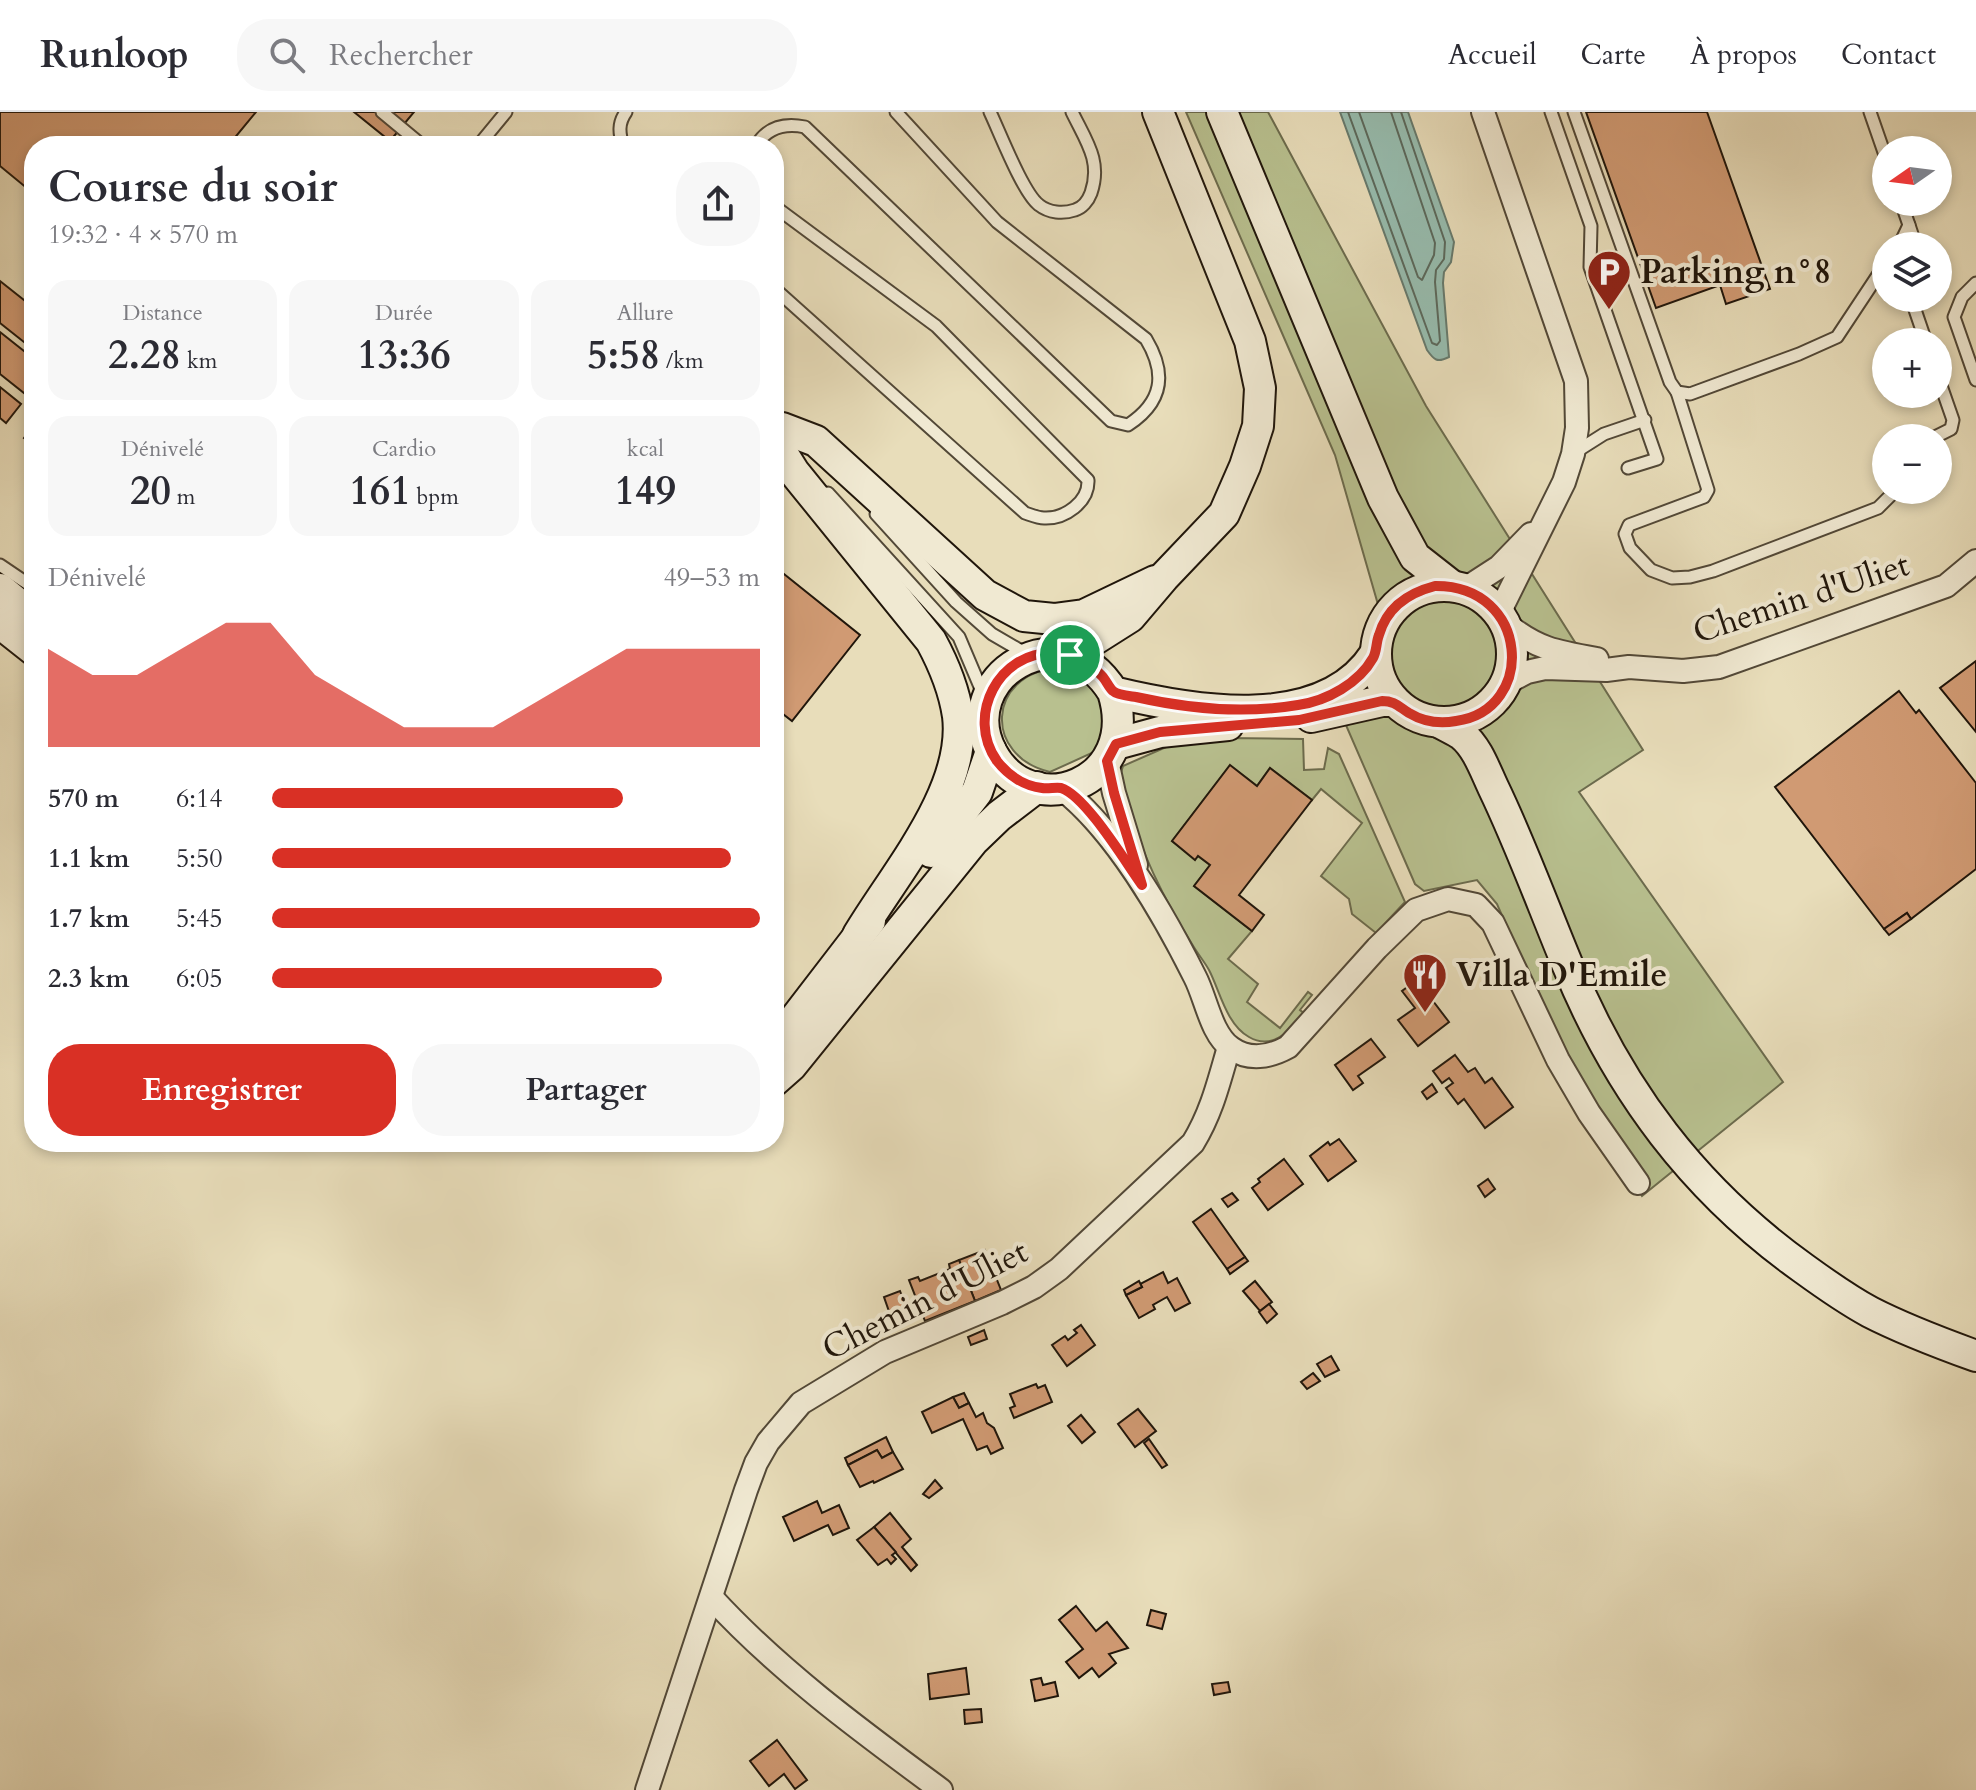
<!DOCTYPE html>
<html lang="fr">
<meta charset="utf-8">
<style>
body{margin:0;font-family:Cardo,serif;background:#f7f7f7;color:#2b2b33;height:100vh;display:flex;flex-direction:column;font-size:30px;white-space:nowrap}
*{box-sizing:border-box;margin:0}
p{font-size:26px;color:#7c7c81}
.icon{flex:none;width:44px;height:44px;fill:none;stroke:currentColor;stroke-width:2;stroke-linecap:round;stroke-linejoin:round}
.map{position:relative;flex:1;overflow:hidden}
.sheet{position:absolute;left:24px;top:24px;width:760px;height:1016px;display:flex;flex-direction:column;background:#fff;border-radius:32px;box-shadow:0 4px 12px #0003}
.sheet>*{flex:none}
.needle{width:52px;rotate:256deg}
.tools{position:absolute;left:1872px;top:24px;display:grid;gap:16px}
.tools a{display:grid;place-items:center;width:80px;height:80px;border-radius:50%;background:#fff;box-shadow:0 4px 12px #0003;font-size:40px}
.pin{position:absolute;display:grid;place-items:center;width:68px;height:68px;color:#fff;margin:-34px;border:4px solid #fff;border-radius:50%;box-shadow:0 2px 8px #0007}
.round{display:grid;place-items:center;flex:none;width:84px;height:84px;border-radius:32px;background:#f7f7f7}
.headline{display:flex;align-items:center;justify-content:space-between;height:136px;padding:0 24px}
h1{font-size:44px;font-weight:800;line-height:60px}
.stats{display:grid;grid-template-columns:repeat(3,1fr);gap:12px;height:136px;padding:8px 24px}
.stats div{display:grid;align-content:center;border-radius:20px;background:#f7f7f7;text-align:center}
.stats b{font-size:40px;font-weight:800}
.stats small{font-size:22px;font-weight:400}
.stats p{font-size:22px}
.chart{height:224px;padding:16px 24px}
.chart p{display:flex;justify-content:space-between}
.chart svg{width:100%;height:144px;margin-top:8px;fill:#d93025;opacity:.7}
.button{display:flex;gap:16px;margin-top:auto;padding:16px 24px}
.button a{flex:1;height:92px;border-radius:32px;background:#d93025;color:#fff;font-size:32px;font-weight:800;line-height:92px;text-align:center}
.button a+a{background:#f7f7f7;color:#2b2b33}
ul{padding:0 24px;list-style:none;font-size:26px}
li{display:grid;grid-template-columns:128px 96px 1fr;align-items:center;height:60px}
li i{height:20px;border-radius:10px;background:#d93025}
header{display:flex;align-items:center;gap:48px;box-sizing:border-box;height:112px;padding:0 40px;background:#fff;border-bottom:2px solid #e1e1e2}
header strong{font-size:38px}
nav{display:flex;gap:44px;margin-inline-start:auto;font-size:28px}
.search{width:560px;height:72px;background:#f7f7f7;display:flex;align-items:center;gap:20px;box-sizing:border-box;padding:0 28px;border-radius:32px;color:#7c7c81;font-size:30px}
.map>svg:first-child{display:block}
.green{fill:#b8c08f;stroke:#6c6b4d;stroke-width:2}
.water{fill:#97bcae;stroke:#677a6d;stroke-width:2}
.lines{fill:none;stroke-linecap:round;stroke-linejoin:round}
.shore{stroke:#5c695c;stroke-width:2}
.building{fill:#d09a73;stroke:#20160b;stroke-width:2}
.lane-casing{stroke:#524837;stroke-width:15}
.street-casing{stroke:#524837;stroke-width:26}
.secondary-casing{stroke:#20160b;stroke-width:34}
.lane{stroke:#f0e9d2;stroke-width:11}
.street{stroke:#f0e9d2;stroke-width:22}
.secondary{stroke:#f0e9d2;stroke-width:30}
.route-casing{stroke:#fff;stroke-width:16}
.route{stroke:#d93025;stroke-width:10}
.labels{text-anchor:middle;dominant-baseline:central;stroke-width:8;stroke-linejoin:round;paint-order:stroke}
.poi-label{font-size:34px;font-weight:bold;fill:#20160b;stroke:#f0e9d2;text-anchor:start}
.street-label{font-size:34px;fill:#20160b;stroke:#f0e9d2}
</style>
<header>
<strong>Runloop</strong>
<div class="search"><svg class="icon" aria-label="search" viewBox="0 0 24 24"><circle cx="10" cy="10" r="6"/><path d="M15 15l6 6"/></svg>Rechercher</div>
<nav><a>Accueil</a><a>Carte</a><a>À propos</a><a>Contact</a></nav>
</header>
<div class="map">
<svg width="1976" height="1678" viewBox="0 0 1976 1678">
<rect width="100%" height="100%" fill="#e8ddba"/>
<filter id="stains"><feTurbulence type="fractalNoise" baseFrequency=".0025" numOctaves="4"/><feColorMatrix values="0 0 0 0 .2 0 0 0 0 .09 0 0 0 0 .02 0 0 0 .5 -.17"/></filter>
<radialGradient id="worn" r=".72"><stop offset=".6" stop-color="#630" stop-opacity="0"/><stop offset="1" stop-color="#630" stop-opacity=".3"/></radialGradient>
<g class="green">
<path d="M1186,0H1268L1426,294L1643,638L1579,680L1783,970L1642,1084L1562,940L1497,792L1477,768L1424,779L1415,772L1329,574L1352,556L1379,496L1335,343Z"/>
<path d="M1056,556L1085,566L1102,591L1103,622L1094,640L1050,660C983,644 987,563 1056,556Z"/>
<path d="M1225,626L1303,627L1304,658L1324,657L1328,636L1339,642L1405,790L1376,821L1352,802L1349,787L1321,764L1362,711L1321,677L1312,688L1270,656L1257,674L1230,654L1172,729L1195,747L1198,744L1210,753L1194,774L1252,819L1228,847L1258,872L1247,890L1280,916L1308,880L1312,883L1300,898L1305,902C1290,918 1273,939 1249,925C1226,912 1220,879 1209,858C1204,849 1197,841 1192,832C1165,789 1142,743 1128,694C1123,679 1117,668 1123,654L1173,632Z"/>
</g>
<path class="water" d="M1340,0H1408L1454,130L1451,150L1444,160L1443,171L1449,245C1437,251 1434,248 1427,238Z"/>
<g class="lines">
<g class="shore">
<path d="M1348,0L1432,231L1437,233L1440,229L1435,170L1436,158L1444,147L1445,130L1401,0"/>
<path d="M1359,0L1418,165L1422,168L1434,143L1435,131L1391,0"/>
</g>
</g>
<g class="building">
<path d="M0,0H256L228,34H34V82L0,54Z"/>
<path d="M354,0H414L390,29Z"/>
<path d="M1586,0H1707L1770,177L1726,192L1720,173L1656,196Z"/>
<path d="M0,169L34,196V238L0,211Z"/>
<path d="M0,220L34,247V279L29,285L0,262Z"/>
<path d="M0,275L21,292L6,311L0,306Z"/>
<path d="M34,313V334L24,326Z"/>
<path d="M774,454L860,523L792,609L774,595Z"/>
<path d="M1976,549V620L1940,576Z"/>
<path d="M1899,579L1916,601L1919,598L1976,671V757L1911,807L1907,801L1884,817L1775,675Z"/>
<path d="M1230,653L1257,674L1270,656L1312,688L1239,783L1264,803L1252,819L1194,774L1210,753L1198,744L1195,748L1172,729Z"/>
<path d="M1907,801L1911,807L1889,823L1884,817Z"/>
<path d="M1417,868L1449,910L1418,934L1398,908L1415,896L1402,879Z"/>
<path d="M1371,927L1385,945L1358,964L1363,971L1353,978L1335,953Z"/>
<path d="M1455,943L1468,960L1475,956L1485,971L1492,966L1513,995L1485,1016L1464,987L1458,992L1446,976L1453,971L1449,966L1442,971L1433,959Z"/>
<path d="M1432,972L1437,980L1427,987L1422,980Z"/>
<path d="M1339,1027L1356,1049L1328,1069L1310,1044L1328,1030L1330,1033Z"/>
<path d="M1284,1047L1303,1072L1268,1098L1252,1076L1260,1070L1258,1067Z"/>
<path d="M1488,1067L1495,1077L1485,1085L1478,1074Z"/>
<path d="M1232,1081L1238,1088L1228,1095L1222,1087Z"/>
<path d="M1211,1097L1245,1145L1227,1157L1193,1110Z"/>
<path d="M985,1138L1001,1178L975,1189L959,1148Z"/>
<path d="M1245,1145L1248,1149L1230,1162L1227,1157Z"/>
<path d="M959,1148L975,1189L925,1209L909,1168L918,1165L920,1169L950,1157L949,1152Z"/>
<path d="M1163,1160L1168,1171L1177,1166L1190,1191L1175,1199L1167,1185L1153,1193L1155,1197L1139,1206L1126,1183L1142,1175L1140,1172Z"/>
<path d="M1139,1169L1142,1175L1126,1183L1124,1178Z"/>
<path d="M1255,1169L1272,1190L1260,1199L1243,1179Z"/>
<path d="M900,1179L909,1202L892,1208L884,1185Z"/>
<path d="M1269,1192L1277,1202L1267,1211L1259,1200Z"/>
<path d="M1081,1213L1095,1233L1067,1254L1052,1233L1065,1224L1068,1228L1077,1221L1074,1218Z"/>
<path d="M984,1218L987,1227L971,1233L968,1225Z"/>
<path d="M1331,1244L1339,1258L1325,1265L1317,1252Z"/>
<path d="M1313,1261L1320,1269L1307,1277L1301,1270Z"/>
<path d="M1036,1272L1038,1276L1045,1273L1052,1290L1014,1306L1010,1296L1015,1294L1010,1282Z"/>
<path d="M964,1281L969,1291L959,1296L953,1285Z"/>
<path d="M953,1285L959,1296L969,1291L976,1305L983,1301L987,1311L994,1316L1003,1336L991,1342L987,1334L977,1338L963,1307L932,1321L922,1300Z"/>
<path d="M1138,1297L1156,1319L1135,1335L1118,1312Z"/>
<path d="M1081,1303L1095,1320L1082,1331L1068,1314Z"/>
<path d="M886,1325L893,1340L882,1346L877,1338L848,1353L845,1346Z"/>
<path d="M1149,1327L1167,1353L1162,1356L1144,1331Z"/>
<path d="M877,1338L882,1346L893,1340L903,1357L874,1371L873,1369L860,1375L848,1353Z"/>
<path d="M935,1368L942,1376L929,1386L923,1382Z"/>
<path d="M817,1389L822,1401L839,1393L849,1416L833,1423L828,1413L794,1429L783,1405Z"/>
<path d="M890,1401L911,1427L902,1435L917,1453L911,1459L874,1415Z"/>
<path d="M874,1415L896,1440L892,1443L896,1447L891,1452L887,1447L878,1453L857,1428Z"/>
<path d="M1076,1494L1096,1519L1107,1510L1128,1536L1109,1542L1116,1551L1099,1565L1092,1556L1079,1566L1066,1550L1083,1537L1059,1508Z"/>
<path d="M1151,1498L1166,1502L1162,1517L1147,1513Z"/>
<path d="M966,1556L969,1582L930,1587L928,1562Z"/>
<path d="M1041,1566L1043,1573L1055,1570L1058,1584L1035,1589L1031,1568Z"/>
<path d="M1228,1570L1230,1580L1214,1583L1212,1572Z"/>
<path d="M981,1597L982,1610L965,1612L964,1598Z"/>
<path d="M777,1628L807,1668L795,1677L784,1662L769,1674L750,1649Z"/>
</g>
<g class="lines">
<g class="lane-casing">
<g id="lane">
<path d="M382,0L423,34"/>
<path d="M990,0C1000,21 1023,81 1039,93C1049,101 1063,102 1075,98C1082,96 1088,89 1091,81C1102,49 1086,29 1072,0"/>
<path d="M1551,0L1591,114L1590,155L1657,347L1628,356"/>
<path d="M1574,0L1670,270L1677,280L1690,282L1799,242L1837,225L1886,151"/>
<path d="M1870,0L1886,46"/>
<path d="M478,34L506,0"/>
<path d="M623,34C619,21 618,11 626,0"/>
<path d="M756,34C767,15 785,11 805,15L1111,309L1128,313C1163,290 1167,262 1146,227L997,110L896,0"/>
<path d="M774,94L936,214L1088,368C1089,390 1065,407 1044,406C1038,406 1031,403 1025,401L774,176"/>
<path d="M1909,113L1916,134"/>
<path d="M1899,134L1909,113L1901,90"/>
<path d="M1976,171L1962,185L1954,205L1976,268"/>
<path d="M1911,186L1926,230"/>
<path d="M1677,280L1708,378L1704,385L1629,413L1625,422L1630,436L1651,458L1672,466L1690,465L1713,459L1878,396L1896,378"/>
<path d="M1933,326L1951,317L1953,308L1938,265"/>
<path d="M1574,341L1604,322L1645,308"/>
<path d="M828,381L959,525L984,584"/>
<path d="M876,402L956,490L992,522L1030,544"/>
<path d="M0,453L34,476"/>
</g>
</g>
<g class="street-casing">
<g id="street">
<path d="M1483,0L1576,269L1577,316L1573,342L1564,370L1499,501"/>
<path d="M1465,477L1499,455L1531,422"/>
<path d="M1505,511C1537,537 1556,540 1597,547"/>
<path d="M1506,571L1527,560L1545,556L1606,558L1629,555L1683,559L1719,555L1946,474L1976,449"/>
<path d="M1107,649L1114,681L1136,753"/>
<path d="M1061,676C1115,718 1164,803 1195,865C1206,886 1211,922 1231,936C1249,949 1270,945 1288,935L1377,836L1416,798L1448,787L1476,793L1493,811L1558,948L1589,1001L1638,1071"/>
<path d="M712,1486C779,1559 861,1619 941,1678"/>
<path d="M647,1678L746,1378L756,1351L768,1330L801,1291L885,1240L1002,1191L1034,1175L1059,1157L1193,1031C1212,1000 1219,969 1229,935"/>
</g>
</g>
<g class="secondary-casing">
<g id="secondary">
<path d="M1222,0L1383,386L1415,445L1452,474"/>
<path d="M782,316L816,329L985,483L1024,504L1054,507L1084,503L1155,469"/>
<path d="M774,328L794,360L931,529C944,553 954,577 958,604C967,679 895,761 858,823"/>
<circle cx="1444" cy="542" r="68"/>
<path d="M0,477L34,505"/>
<path d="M0,511L34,538"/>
<path d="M1070,543L1130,505L1164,465L1224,402L1245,354L1258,314L1260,276L1250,229L1158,0"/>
<path d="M1113,580C1142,671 1031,713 992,641C952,566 1061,496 1113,580C1192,599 1323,623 1375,542"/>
<path d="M1311,605L1382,589H1394"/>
<path d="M1441,611C1447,615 1456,618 1462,623C1477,635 1485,658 1493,675C1521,733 1543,794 1568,854C1619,978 1694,1078 1803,1156C1825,1172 1846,1187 1870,1200C1903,1217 1940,1231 1976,1244"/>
<path d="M1116,632L1160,620L1228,613"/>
<path d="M931,740L977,680L991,639"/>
<path d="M774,929L787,917L870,809"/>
<path d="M774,969L791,954L973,729L999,704L1037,675"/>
</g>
</g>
<use href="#lane" class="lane"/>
<use href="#street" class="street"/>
<use href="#secondary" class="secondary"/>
</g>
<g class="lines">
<g class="route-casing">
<path id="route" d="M1435,474C1530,473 1537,598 1456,609C1440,612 1424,610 1409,601C1398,594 1395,589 1382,589L1299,608L1160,620L1116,632L1107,649L1114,681L1142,773C1126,751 1086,684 1061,676C1056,675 1048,677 1042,676C1024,674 1008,663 997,649C965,604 999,539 1054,541C1073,542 1090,551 1102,564C1106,568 1109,576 1113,579C1117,583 1130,584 1136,585C1189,597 1244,602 1298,593C1327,589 1359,571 1373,546C1377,539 1376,530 1379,523C1387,495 1408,481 1435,474Z"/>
</g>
<use href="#route" class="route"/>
</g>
<defs>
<g id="parking-pin" transform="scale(2.3)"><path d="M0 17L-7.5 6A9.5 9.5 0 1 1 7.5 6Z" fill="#8f2418" stroke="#f0e9d2"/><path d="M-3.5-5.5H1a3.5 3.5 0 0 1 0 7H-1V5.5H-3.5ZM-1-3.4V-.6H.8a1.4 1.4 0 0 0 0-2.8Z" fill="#fff"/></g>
<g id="restaurant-pin" transform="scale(2.3)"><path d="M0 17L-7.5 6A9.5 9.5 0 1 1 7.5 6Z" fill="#8f2418" stroke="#f0e9d2"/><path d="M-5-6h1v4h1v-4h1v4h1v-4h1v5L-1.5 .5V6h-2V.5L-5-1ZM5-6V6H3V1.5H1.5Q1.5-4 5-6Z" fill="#fff"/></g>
</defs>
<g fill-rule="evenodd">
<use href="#parking-pin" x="1609" y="160"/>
<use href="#restaurant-pin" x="1425" y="863"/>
</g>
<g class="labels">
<g class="poi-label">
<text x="1640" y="160">Parking n°8</text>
<text x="1456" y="863">Villa D'Emile</text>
</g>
<g class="street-label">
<text transform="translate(1801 486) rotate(-18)">Chemin d'Uliet</text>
<text transform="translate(925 1188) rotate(-27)">Chemin d'Uliet</text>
</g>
</g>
<rect width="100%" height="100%" filter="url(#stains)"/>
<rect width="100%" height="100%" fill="url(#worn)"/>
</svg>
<div class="tools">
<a><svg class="needle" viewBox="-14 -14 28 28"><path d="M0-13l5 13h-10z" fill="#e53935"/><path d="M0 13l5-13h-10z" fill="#7c7c81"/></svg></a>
<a><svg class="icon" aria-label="layers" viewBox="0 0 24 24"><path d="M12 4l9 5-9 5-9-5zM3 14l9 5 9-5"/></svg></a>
<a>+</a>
<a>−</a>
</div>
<div class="pin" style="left:1070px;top:543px;background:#1e9e55"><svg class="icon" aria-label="arrive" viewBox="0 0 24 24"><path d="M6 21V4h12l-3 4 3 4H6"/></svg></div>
<section class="sheet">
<div class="headline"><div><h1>Course du soir</h1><p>19:32 · 4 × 570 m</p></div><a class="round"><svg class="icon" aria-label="share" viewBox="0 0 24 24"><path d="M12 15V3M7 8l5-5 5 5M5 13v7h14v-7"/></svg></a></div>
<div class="stats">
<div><p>Distance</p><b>2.28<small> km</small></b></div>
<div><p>Durée</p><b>13:36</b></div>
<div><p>Allure</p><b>5:58<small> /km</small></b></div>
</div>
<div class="stats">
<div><p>Dénivelé</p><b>20<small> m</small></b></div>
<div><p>Cardio</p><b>161<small> bpm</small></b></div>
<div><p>kcal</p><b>149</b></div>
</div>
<div class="chart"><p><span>Dénivelé</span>49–53 m</p>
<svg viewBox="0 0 160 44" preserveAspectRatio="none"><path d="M0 44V14L10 22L20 22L30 14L40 6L50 6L60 22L70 30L80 38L90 38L100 38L110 30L120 22L130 14L140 14L150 14L160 14V44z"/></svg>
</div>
<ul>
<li><b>570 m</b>6:14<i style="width:72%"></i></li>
<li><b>1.1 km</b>5:50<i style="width:94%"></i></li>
<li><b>1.7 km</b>5:45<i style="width:100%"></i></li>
<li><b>2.3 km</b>6:05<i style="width:80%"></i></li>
</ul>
<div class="button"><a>Enregistrer</a><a>Partager</a></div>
</section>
</div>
